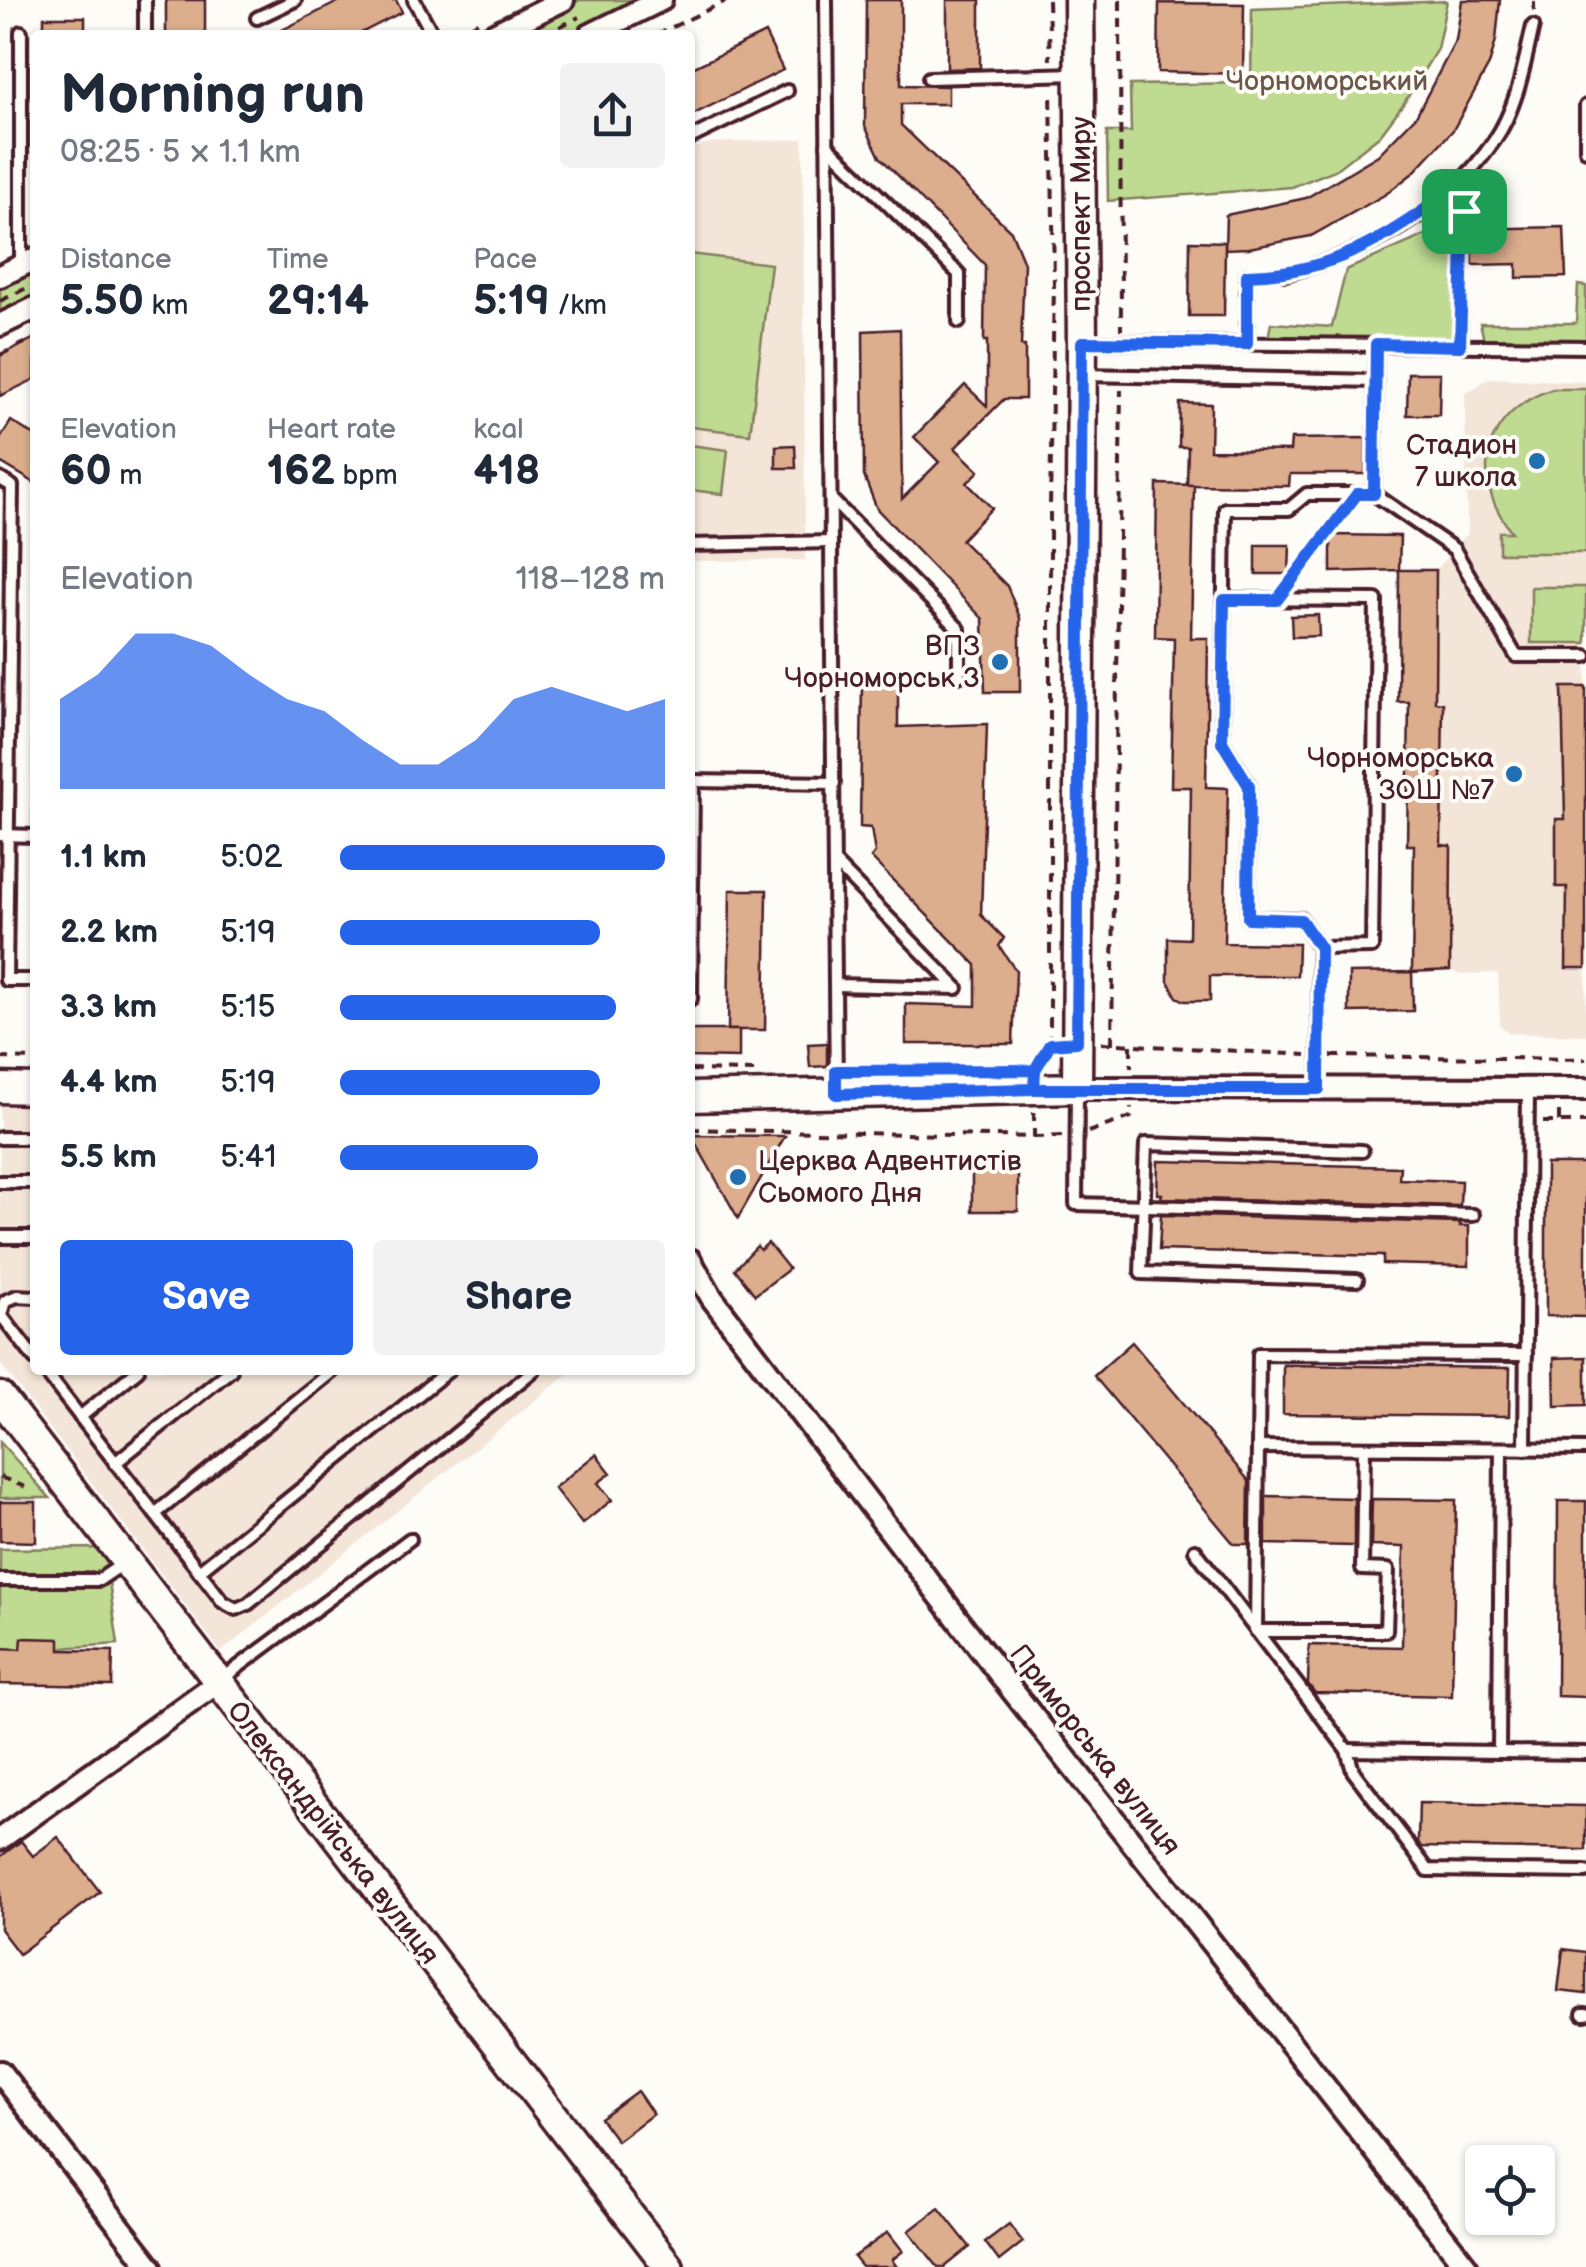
<!DOCTYPE html>
<meta charset="utf-8">
<style>
body{margin:0;font-family:"Balsamiq Sans",sans-serif;background:#f2f2f3;color:#1f2937;height:100vh;display:flex;flex-direction:column;font-size:38px;white-space:nowrap}
*{box-sizing:border-box;margin:0}
p{font-size:32px;color:#747a83}
.icon{flex:none;width:55px;height:55px;fill:none;stroke:currentColor;stroke-width:2;stroke-linecap:round;stroke-linejoin:round}
.map{position:relative;flex:1;overflow:hidden}
.side{position:absolute;left:30px;top:30px;width:665px;height:1345px;display:flex;flex-direction:column;background:#fff;border-radius:10px;box-shadow:0 2px 8px #0004}
.side>*{flex:none}
.fabs{position:absolute;left:1465px;top:2145px;display:grid;gap:20px}
.fabs a{display:grid;place-items:center;width:90px;height:90px;border-radius:10px;background:#fff;box-shadow:0 2px 8px #0004;font-size:50px}
.pin{position:absolute;display:grid;place-items:center;width:85px;height:85px;color:#fff;margin:-42px;border-radius:20px;box-shadow:0 5px 15px #0006}
.round{display:grid;place-items:center;flex:none;width:105px;height:105px;border-radius:10px;background:#f2f2f3}
.overview{display:flex;align-items:center;justify-content:space-between;height:170px;padding:0 30px}
h1{font-size:55px;font-weight:700;line-height:75px}
.stats{display:grid;grid-template-columns:repeat(3,1fr);gap:15px;height:170px;padding:10px 30px}
.stats div{display:grid;align-content:center}
.stats b{font-size:42px;font-weight:700}
.stats small{font-size:28px;font-weight:400}
.stats p{font-size:28px}
.chart{height:280px;padding:20px 30px}
.chart p{display:flex;justify-content:space-between}
.chart svg{width:100%;height:180px;margin-top:10px;fill:#2563eb;opacity:.7}
.cta{display:flex;gap:20px;margin-top:auto;padding:20px 30px}
.cta a{flex:1;height:115px;border-radius:10px;background:#2563eb;color:#fff;font-size:40px;font-weight:700;line-height:115px;text-align:center}
.cta a+a{background:#f2f2f3;color:#1f2937}
ul{padding:0 30px;list-style:none;font-size:32px}
li{display:grid;grid-template-columns:160px 120px 1fr;align-items:center;height:75px}
li i{height:25px;border-radius:12px;background:#2563eb}
.map>svg:first-child{display:block}
.built{fill:#f3e5d7}
.green{fill:#bfdb92;stroke:#847d5e;stroke-width:2.5}
.building{fill:#dcae8d;stroke:#4a1f2b;stroke-width:2.5}
.lines{fill:none;stroke-linecap:round;stroke-linejoin:round}
.lane-casing{stroke:#4a1f2b;stroke-width:18}
.street-casing{stroke:#4a1f2b;stroke-width:28}
.secondary-casing{stroke:#4a1f2b;stroke-width:35}
.path{stroke:#4a1f2b;stroke-width:4;stroke-dasharray:10 8;stroke-linecap:butt}
.lane{stroke:#fdfcf7;stroke-width:10}
.street{stroke:#fdfcf7;stroke-width:20}
.secondary{stroke:#fdfcf7;stroke-width:28}
.route-casing{stroke:#fff;stroke-width:20}
.route{stroke:#2563eb;stroke-width:12}
.poi-dot{fill:#1f6fb2;stroke:#fdfcf7;stroke-width:4}
.labels{text-anchor:middle;dominant-baseline:central;stroke-width:8;stroke-linejoin:round;paint-order:stroke}
.park-label{font-size:28px;fill:#6d574a;stroke:#fdfcf7}
.street-label{font-size:28px;fill:#4a1f2b;stroke:#fdfcf7}
.poi-label{font-size:28px;fill:#4a1f2b;stroke:#fdfcf7;text-anchor:end}
</style>
<div class="map">
<svg width="1586" height="2267" viewBox="0 0 1586 2267">
<rect width="100%" height="100%" fill="#fdfcf7"/>
<filter id="ink" filterUnits="userSpaceOnUse"><feTurbulence type="fractalNoise" baseFrequency=".01" numOctaves="2"/><feDisplacementMap in="SourceGraphic" scale="20" xChannelSelector="R" yChannelSelector="G"/><feConvolveMatrix kernelMatrix="1 2 1 2 8 2 1 2 1" color-interpolation-filters="sRGB"/></filter>
<g filter="url(#ink)">
<g class="built">
<path d="M803,139L805,560L692,561L690,600V150L707,143Z"/>
<path d="M1489,378L1586,382V1035L1509,1033L1500,1025L1498,973L1459,974L1450,970L1451,846L1441,845L1443,703L1435,702L1436,570L1467,533L1465,394Z"/>
<path d="M31,656H35V826H30Z"/>
<path d="M0,1105H35V1370H573L221,1652L0,1363Z"/>
</g>
<g class="green">
<path d="M580,0H648L577,35H509Z"/>
<path d="M1447,1L1437,49L1404,103L1380,135L1335,170L1292,187L1108,201L1107,132H1131L1130,85L1251,83L1252,9Z"/>
<path d="M1464,218L1460,346L1267,344L1271,323L1332,327L1346,270Z"/>
<path d="M690,254L771,264L750,434L690,427Z"/>
<path d="M35,267V301L0,319V284Z"/>
<path d="M1578,285L1586,286V343L1484,340L1480,323H1576Z"/>
<path d="M1553,389H1586V553H1499V532H1512C1467,477 1484,411 1553,389Z"/>
<path d="M690,445L728,450L723,494L690,490Z"/>
<rect x="1531" y="587" width="55" height="56"/>
<path d="M0,1442L50,1498H0Z"/>
<path d="M104,1548L118,1644L0,1652V1549Z"/>
</g>
<g class="building">
<rect x="166" y="0" width="39" height="35"/>
<path d="M342,0H396L402,12L357,35H272Z"/>
<path d="M866,0H901V85L948,86V104H901V125L1011,231L1024,263L1021,346H1025V399H1004L955,448L979,471L967,483L992,508L961,540L1007,586L1020,618V692H985L983,619L877,509L864,476L863,331L900,329L902,499L939,462L914,437L965,385L987,406V341H984L985,265L880,157L865,126Z"/>
<path d="M947,0H980V68L947,69Z"/>
<path d="M1462,0H1500L1496,40L1489,65L1453,130L1413,173L1386,194L1311,236L1249,248L1225,249L1226,215L1306,198L1378,155L1416,116L1456,40Z"/>
<path d="M1159,3L1244,4L1243,74L1158,72Z"/>
<rect x="44" y="17" width="41" height="18"/>
<path d="M765,33L783,70L690,116V69Z"/>
<path d="M1564,227L1566,277L1517,278V264L1473,265L1472,229Z"/>
<path d="M1190,241L1225,242L1224,316H1189Z"/>
<path d="M35,338V379L0,396V355Z"/>
<path d="M1408,373H1440L1439,415H1407Z"/>
<path d="M1180,403L1211,404L1210,450L1290,451L1291,439L1366,438L1365,474H1290L1289,486L1187,485L1188,447H1179Z"/>
<path d="M11,421L35,436V483L0,462V439Z"/>
<path d="M795,445L796,468H776V446Z"/>
<path d="M1157,484L1194,485L1191,638H1208L1206,787L1228,788L1224,943L1298,944L1297,976H1210V1001H1185L1177,997L1168,981V938L1189,939L1191,787H1171L1174,638L1155,637Z"/>
<path d="M1331,535L1400,536L1399,570L1331,572Z"/>
<path d="M1256,545H1290L1289,574H1256Z"/>
<path d="M1399,570H1436L1435,702L1443,703L1441,845L1451,846L1450,970L1412,972L1414,845H1407L1409,702H1398Z"/>
<path d="M1318,615L1319,636L1292,637L1291,616Z"/>
<path d="M862,682H898V727L987,724L981,915L1004,938L999,946L1016,971L1013,1044H906V1004L976,1006V965L871,858L875,853L871,828L860,827Z"/>
<path d="M1562,687H1586V968H1566L1567,887H1556V819H1565Z"/>
<path d="M730,890H767L765,1030H728Z"/>
<path d="M1412,972L1413,1011L1349,1012V973Z"/>
<path d="M690,1030H739V1058L690,1057Z"/>
<path d="M827,1043V1066L810,1067L808,1044Z"/>
<path d="M691,1135L785,1136L738,1218Z"/>
<rect x="972" y="1160" width="46" height="51"/>
<path d="M1158,1161L1400,1167L1399,1179L1461,1181L1460,1206L1161,1198L1162,1194H1157Z"/>
<path d="M1546,1164H1586V1317L1546,1316Z"/>
<path d="M1161,1215L1460,1223V1226H1469V1266L1383,1264V1256L1159,1250Z"/>
<path d="M768,1243L789,1269L755,1295L735,1269L757,1246L760,1250Z"/>
<path d="M1132,1342L1249,1481L1248,1544H1234L1094,1376Z"/>
<path d="M1586,1357V1405L1555,1406L1554,1358Z"/>
<path d="M1283,1365L1510,1368L1509,1416L1283,1414Z"/>
<path d="M596,1454L611,1473L598,1483L612,1500L582,1524L554,1488Z"/>
<path d="M1266,1496L1354,1498V1546L1266,1544Z"/>
<path d="M1372,1499L1456,1500L1452,1696L1315,1693L1308,1684L1309,1645L1402,1647L1404,1547L1371,1546Z"/>
<path d="M1558,1501H1586V1697L1557,1696Z"/>
<path d="M0,1502H36V1542L0,1541Z"/>
<path d="M22,1638L60,1639V1650L113,1651L112,1686L0,1684V1648L21,1649Z"/>
<path d="M1419,1803L1586,1806V1850L1421,1847L1418,1842Z"/>
<path d="M58,1837L100,1892L19,1954L0,1929V1857L21,1841L33,1856Z"/>
<path d="M1563,1949L1586,1952V1994L1558,1991Z"/>
<path d="M637,2091L653,2114L617,2141L600,2118Z"/>
<path d="M939,2208L970,2247L945,2267H938L909,2231Z"/>
<path d="M1009,2224L1023,2242L999,2261L985,2242Z"/>
<path d="M888,2232L903,2251L892,2260L897,2267H862L854,2257Z"/>
</g>
<g class="lines">
<g class="lane-casing">
<g id="lane">
<path d="M145,0V35"/>
<path d="M414,0L433,35"/>
<path d="M826,0L836,1093"/>
<path d="M257,18L295,0"/>
<path d="M929,78L1078,74"/>
<path d="M1586,106V150"/>
<path d="M690,138L787,91"/>
<path d="M827,145L959,274V322"/>
<path d="M1453,190L1463,211L1460,346"/>
<path d="M21,265V32"/>
<path d="M1285,274C1369,252 1443,215 1494,141C1517,108 1524,65 1533,26"/>
<path d="M1247,275V343"/>
<path d="M1083,342L1586,347"/>
<path d="M1083,375L1376,381"/>
<path d="M0,479L12,486L6,980H35"/>
<path d="M1374,494L1454,549L1516,656H1586"/>
<path d="M831,499L959,629V676"/>
<path d="M690,545L831,542"/>
<path d="M1224,599L1376,600L1372,947L1319,948"/>
<path d="M691,781L834,783"/>
<path d="M0,835L35,836"/>
<path d="M835,863L957,988L835,985"/>
<path d="M691,999L693,781"/>
<path d="M1319,1089V948L1301,919L1248,918L1249,785L1222,742L1225,509H1289L1307,494H1374L1376,345"/>
<path d="M1077,1092L1076,1204L1473,1215"/>
<path d="M0,1138H35"/>
<path d="M0,1182H35"/>
<path d="M0,1237H35"/>
<path d="M1357,1280L1141,1273L1146,1144L1362,1151"/>
<path d="M35,1297L17,1296L5,1301L1,1315L35,1359"/>
<path d="M44,1370L199,1571L223,1602L236,1609L248,1604L534,1370"/>
<path d="M80,1417L138,1370"/>
<path d="M1258,1447L1586,1449"/>
<path d="M1364,1448L1362,1569L1388,1570L1386,1631H1256L1259,1354L1526,1355"/>
<path d="M1525,1449L1528,1090"/>
<path d="M115,1463L231,1370"/>
<path d="M155,1514L334,1370"/>
<path d="M1195,1550L1347,1750L1353,1771L1428,1870L1586,1872"/>
<path d="M199,1571L449,1370"/>
<path d="M0,1580H99L124,1563"/>
<path d="M222,1679L410,1539"/>
<path d="M1347,1750L1586,1753"/>
<path d="M1499,1752L1501,1449"/>
<path d="M1583,2014H1586"/>
</g>
</g>
<g class="street-casing">
<g id="street">
<path d="M492,35L563,0"/>
<path d="M590,35L661,0"/>
<path d="M0,276L35,259"/>
<path d="M0,325L35,308"/>
<path d="M1077,1088L1586,1089"/>
<path d="M690,1260L712,1298L1008,1685L1467,2267"/>
<path d="M0,1839L217,1683"/>
<path d="M0,2072L151,2267"/>
</g>
</g>
<g class="secondary-casing">
<g id="secondary">
<path d="M0,1088L35,1089"/>
<path d="M690,1097L1077,1088L1082,342L1079,0"/>
<path d="M0,1397L669,2267"/>
</g>
</g>
<g class="path">
<path d="M1048,0L1050,60"/>
<path d="M1120,0L1121,330"/>
<path d="M1534,11V0"/>
<path d="M453,35L478,22"/>
<path d="M543,35L579,17"/>
<path d="M656,35L728,0"/>
<path d="M0,301L35,284"/>
<path d="M0,355L35,338"/>
<path d="M1288,586L1345,510"/>
<path d="M1101,1043L1306,1055"/>
<path d="M1050,1044V507L1054,284L1051,90"/>
<path d="M1112,1044L1121,390"/>
<path d="M1131,1045V1068"/>
<path d="M1331,1056L1586,1059"/>
<path d="M0,1058L35,1059"/>
<path d="M1038,1065L1052,1044"/>
<path d="M690,1070L757,1071"/>
<path d="M1543,1122H1586"/>
<path d="M1559,1122V1107"/>
<path d="M690,1129L1034,1137V1112"/>
<path d="M1088,1132L1131,1117V1107"/>
<path d="M1034,1137L1065,1136"/>
<path d="M0,1477L25,1487"/>
</g>
<use href="#lane" class="lane"/>
<use href="#street" class="street"/>
<use href="#secondary" class="secondary"/>
</g>
</g>
<g class="lines" filter="url(#ink)">
<g class="route-casing">
<path id="route" d="M1464,211L1452,190C1386,239 1332,273 1247,275V344L1082,342L1077,1042L1050,1044L1035,1070L1034,1089L836,1094V1071L1035,1070L1034,1089H1319L1320,948L1301,920L1248,918L1249,786L1222,742L1224,600H1277L1357,494H1374L1376,344L1460,346L1464,211"/>
</g>
<use href="#route" class="route"/>
</g>
<g class="poi-dot">
<circle cx="1537" cy="461" r="10"/>
<circle cx="1000" cy="662" r="10"/>
<circle cx="1514" cy="774" r="10"/>
<circle cx="738" cy="1177" r="10"/>
</g>
<g class="labels">
<g class="park-label">
<text x="1327" y="81">Чорноморський</text>
</g>
<g class="street-label">
<text transform="translate(1081 214) rotate(-90)">проспект Миру</text>
<text transform="translate(1095 1750) rotate(52)">Приморська вулиця</text>
<text transform="translate(333 1833) rotate(52)">Олександрійська вулиця</text>
</g>
<g class="poi-label">
<text x="1517" y="445">Стадион<tspan x="1517" dy="32">7 школа</tspan></text>
<text x="980" y="646">ВПЗ<tspan x="980" dy="32">Чорноморськ 3</tspan></text>
<text x="1494" y="758">Чорноморська<tspan x="1494" dy="32">ЗОШ №7</tspan></text>
<text x="758" y="1161" text-anchor="start">Церква Адвентистів<tspan x="758" dy="32">Сьомого Дня</tspan></text>
</g>
</g>
</svg>
<div class="fabs">
<a><svg class="icon" aria-label="locate" viewBox="0 0 24 24"><circle cx="12" cy="12" r="6"/><path d="M12 2v4M12 18v4M2 12h4M18 12h4"/></svg></a>
</div>
<div class="pin" style="left:1464px;top:211px;background:#1e9e55"><svg class="icon" aria-label="arrive" viewBox="0 0 24 24"><path d="M6 21V4h12l-3 4 3 4H6"/></svg></div>
<section class="side">
<div class="overview"><div><h1>Morning run</h1><p>08:25 · 5 × 1.1 km</p></div><a class="round"><svg class="icon" aria-label="share" viewBox="0 0 24 24"><path d="M12 15V3M7 8l5-5 5 5M5 13v7h14v-7"/></svg></a></div>
<div class="stats">
<div><p>Distance</p><b>5.50<small> km</small></b></div>
<div><p>Time</p><b>29:14</b></div>
<div><p>Pace</p><b>5:19<small> /km</small></b></div>
</div>
<div class="stats">
<div><p>Elevation</p><b>60<small> m</small></b></div>
<div><p>Heart rate</p><b>162<small> bpm</small></b></div>
<div><p>kcal</p><b>418</b></div>
</div>
<div class="chart"><p><span>Elevation</span>118–128 m</p>
<svg viewBox="0 0 160 44" preserveAspectRatio="none"><path d="M0 44V22L10 16L20 6L30 6L40 9L50 16L60 22L70 25L80 32L90 38L100 38L110 32L120 22L130 19L140 22L150 25L160 22V44z"/></svg>
</div>
<ul>
<li><b>1.1 km</b>5:02<i style="width:100%"></i></li>
<li><b>2.2 km</b>5:19<i style="width:80%"></i></li>
<li><b>3.3 km</b>5:15<i style="width:85%"></i></li>
<li><b>4.4 km</b>5:19<i style="width:80%"></i></li>
<li><b>5.5 km</b>5:41<i style="width:61%"></i></li>
</ul>
<div class="cta"><a>Save</a><a>Share</a></div>
</section>
</div>
